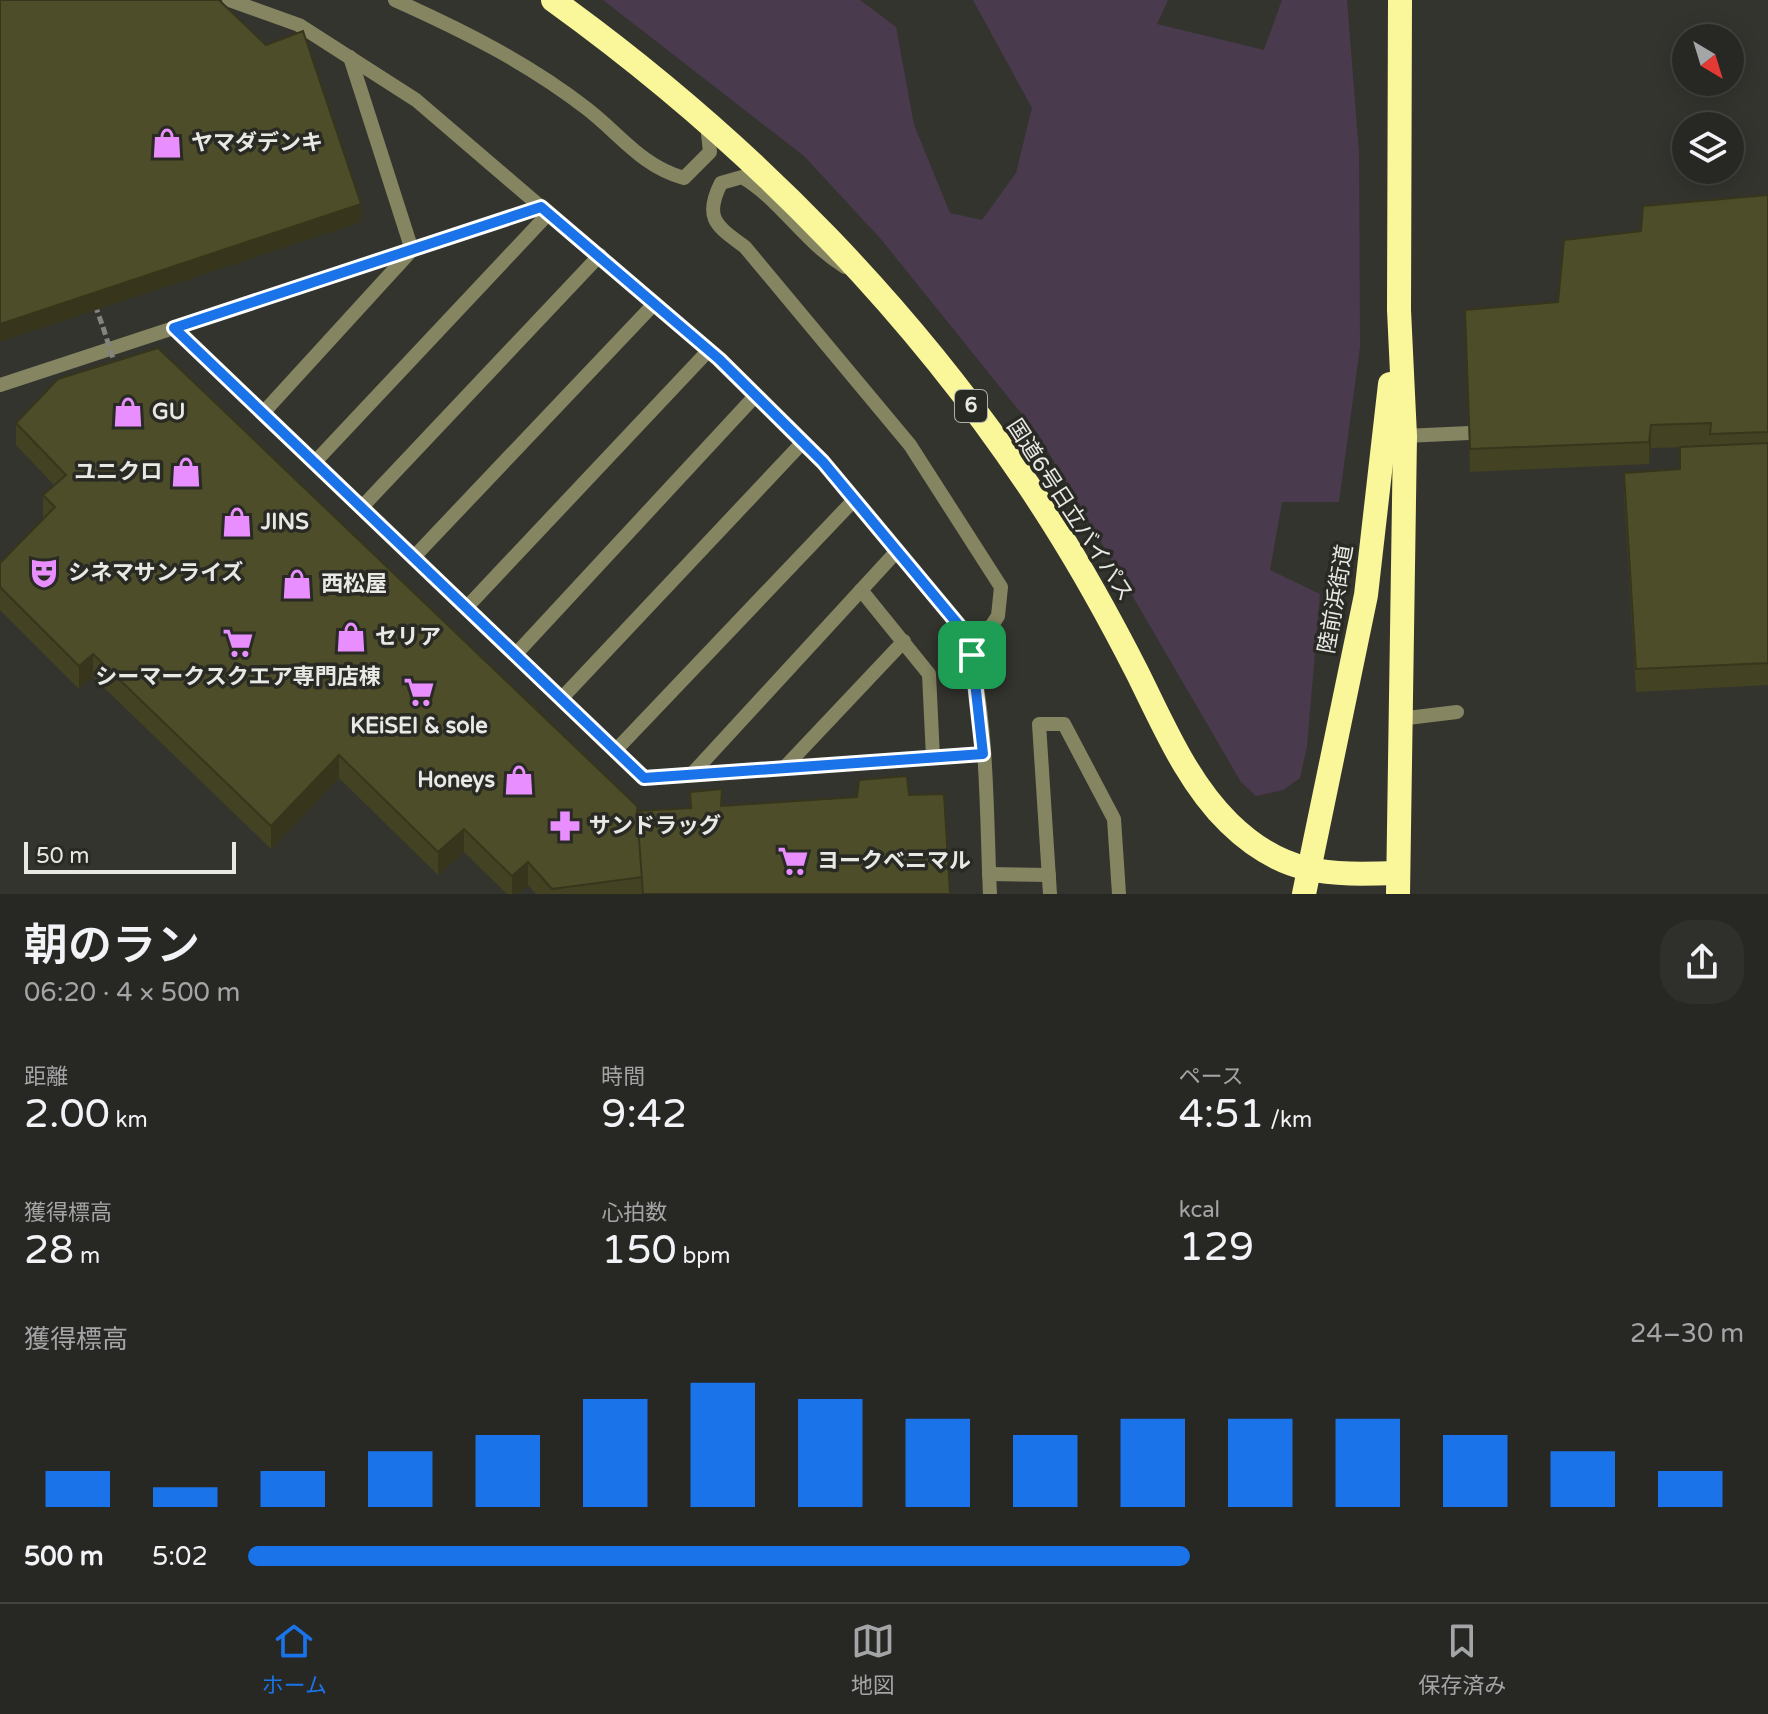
<!DOCTYPE html>
<html lang="ja">
<meta charset="utf-8">
<style>
body{margin:0;font-family:"Varela Round","Noto Sans JP",sans-serif;background:#2f2f2b;color:#f1f3f6;height:100vh;display:flex;flex-direction:column;font-size:30px;white-space:nowrap}
*{box-sizing:border-box;margin:0}
p{font-size:26px;color:#a4a5a6}
.icon{flex:none;width:44px;height:44px;fill:none;stroke:currentColor;stroke-width:2;stroke-linecap:round;stroke-linejoin:round}
.map{position:relative;height:894px;overflow:hidden}
.details{display:flex;flex-direction:column;background:#272723;flex:1}
.details>*{flex:none}
.needle{width:52px;rotate:142deg}
.buttons{position:absolute;left:1672px;top:24px;display:grid;gap:16px}
.buttons a{display:grid;place-items:center;width:72px;height:72px;border-radius:50%;background:#272723;box-shadow:0 4px 20px #0003,0 0 0 2px #434441;font-size:40px}
.scale{position:absolute;left:24px;bottom:20px;width:212px;box-sizing:border-box;padding-left:8px;border:4px solid #e8e8e5;border-top:0;font-size:22px;line-height:28px;white-space:nowrap;color:#e8e8e5;-webkit-text-stroke:6px #2a2a25;paint-order:stroke}
.pin{position:absolute;display:grid;place-items:center;width:68px;height:68px;color:#fff;margin:-34px;border-radius:16px;box-shadow:0 4px 12px #0006}
.round{display:grid;place-items:center;flex:none;width:84px;height:84px;border-radius:32px;background:#2f2f2b}
.summary{display:flex;align-items:center;justify-content:space-between;height:136px;padding:0 24px}
h1{font-size:44px;font-weight:600;line-height:60px}
.figures{display:grid;grid-template-columns:repeat(3,1fr);gap:12px;height:136px;padding:8px 24px}
.figures div{display:grid;align-content:center}
.figures b{font-size:40px;font-weight:600}
.figures small{font-size:22px;font-weight:400}
.figures p{font-size:22px}
.chart{height:224px;padding:16px 24px}
.chart p{display:flex;justify-content:space-between}
.chart svg{width:100%;height:144px;margin-top:8px;stroke:#1a73e8;stroke-width:6}
ul{padding:0 24px;list-style:none;font-size:26px}
li{display:grid;grid-template-columns:128px 96px 1fr;align-items:center;height:60px}
li i{height:20px;border-radius:10px;background:#1a73e8}
.tab-bar{display:flex;justify-content:space-around;align-items:center;height:112px;border-top:2px solid #434441;background:#272723;font-size:22px;color:#a4a5a6}
.tab-bar a{display:grid;justify-items:center;gap:4px}
.tab-bar .selected{color:#1a73e8}
.map>svg:first-child{display:block}
.green{fill:#4a3a4e}
.lines{fill:none;stroke-linecap:round;stroke-linejoin:round}
.path{stroke:#83837f;stroke-width:5;stroke-dasharray:8 4;stroke-linecap:butt}
.lane{stroke:#868561;stroke-width:14}
.highway{stroke:#faf69a;stroke-width:24}
.path-bridge{stroke:#83837f;stroke-width:5;stroke-dasharray:8 4;stroke-linecap:butt}
.wall{fill:#434223}
.shaded-wall{fill:#37361d}
.building{fill:#4e4d29;stroke:#37361d;stroke-width:2}
.route-casing{stroke:#fff;stroke-width:16}
.route{stroke:#1a73e8;stroke-width:10}
.labels{text-anchor:middle;dominant-baseline:central;stroke-width:7;stroke-linejoin:round;paint-order:stroke}
.shield{fill:#2a2a25;stroke:#afafab;stroke-width:2}
.shield-label{font-size:20px;font-weight:bold;fill:#e8e8e5}
.poi-label{font-size:22px;font-weight:bold;fill:#e8e8e5;stroke:#2a2a25;text-anchor:start}
.street-label{font-size:22px;fill:#e8e8e5;stroke:#2a2a25}
</style>
<div class="map">
<svg width="1768" height="894" viewBox="0 0 1768 894">
<rect width="100%" height="100%" fill="#34342f"/>
<path class="green" d="M603,0H860L896,27L914,125L950,213L982,220L1016,173L1032,108L973,0H1168L1157,24L1264,50L1282,0H1347L1359,153L1360,347L1339,502H1282L1270,570L1320,594L1307,746L1300,778L1283,790L1256,796L1241,782L1038,434L880,238L804,156Z"/>
<g class="lines">
<path class="path" d="M95,305L103,327"/>
<g class="lane">
<path d="M229,0L299,25L416,100L541,207"/>
<path d="M395,0C462,30 528,63 586,108C620,134 641,166 684,178L710,152L707,124"/>
<path d="M845,267C803,241 781,200 742,177L721,183C703,219 717,226 745,247L910,445L1001,587L998,616L972,655"/>
<path d="M174,328L644,778L983,754"/>
<path d="M0,385L541,207L719,359L823,462L962,629C989,697 986,818 990,894"/>
<path d="M263,413L412,250L350,57"/>
<path d="M1405,436L1469,433"/>
<path d="M314,463L549,213"/>
<path d="M361,508L600,255"/>
<path d="M413,558L655,303"/>
<path d="M861,590L929,674L933,758"/>
<path d="M466,608L709,350"/>
<path d="M515,655L756,395"/>
<path d="M561,699L803,442"/>
<path d="M1399,719L1457,712"/>
<path d="M615,751L854,500"/>
<path d="M784,768L904,641"/>
<path d="M691,775L897,551"/>
<path d="M989,874L1049,875"/>
<path d="M1050,894L1039,724H1064L1114,819L1119,894"/>
</g>
<g class="highway">
<path d="M553,0C750,142 923,318 1053,523C1084,572 1111,621 1137,672C1163,724 1187,782 1229,823C1283,876 1328,875 1398,873"/>
<path d="M1304,894L1366,595L1390,384"/>
<path d="M1398,894L1405,436L1399,310L1400,0"/>
</g>
<path class="path-bridge" d="M103,327L115,365"/>
</g>
<g class="wall">
<path d="M1768,195V685L1636,692L1624,496V473L1680,469V447H1687L1651,448L1649,464L1470,472L1465,310L1558,302L1641,231Z"/>
<path d="M16,423L637,811L690,808V792L722,806L909,795L950,894H536L528,885L518,894H507L464,852L438,875L339,778L271,849L93,677L79,689L0,610V563L43,519V495L54,485L16,445Z"/>
</g>
<g class="shaded-wall">
<path d="M361,204V222L0,342V324Z"/>
<path d="M1651,425V448L1649,464V442Z"/>
<path d="M93,654V677L79,689V666Z"/>
<path d="M339,755V778L271,849V826Z"/>
<path d="M464,829V852L438,875V852Z"/>
<path d="M528,862V885L518,894H512V876Z"/>
</g>
<g class="building">
<path d="M0,0H219L266,45L303,31L361,204L0,324Z"/>
<path d="M1768,195V432L1710,434L1711,423L1651,425L1649,442L1470,449L1465,310L1558,302L1564,240L1641,231L1643,206Z"/>
<path d="M158,348L637,806L643,877L552,889L528,862L512,876L464,829L438,852L339,755L271,826L93,654L79,666L0,587V563L55,507L43,495L66,475L16,423L58,379Z"/>
<path d="M1768,443V663L1636,669L1624,473L1680,469V447Z"/>
<path d="M907,776L909,795L944,794L950,894H643L637,811L691,808L690,792L722,789L721,806L857,797L859,780Z"/>
</g>
<g class="lines">
<g class="route-casing">
<path id="route" d="M541,207L719,359L823,462L962,629L972,655L983,754L644,778L174,328Z"/>
</g>
<use href="#route" class="route"/>
</g>
<defs>
<g id="shop-bare" transform="scale(2.4)"><path d="M-5-2.5h2.3a2.7 3.5 0 0 1 5.4 0H5L5.5 6h-11ZM-1.5-2.5h3a1.5 2.3 0 0 0-3 0Z" fill="#e88eff" stroke="#2a2a25" stroke-width="2.5" paint-order="stroke"/></g>
<g id="theatre-bare" transform="scale(2.4)"><path d="M-5-5.5Q0-4 5-5.5V0Q5 5 0 6Q-5 5-5 0ZM-3.3-2.5H-1v1.5H-3.3ZM1-2.5H3.3v1.5H1ZM-2.8 1Q0 5.5 2.8 1Z" fill="#e88eff" stroke="#2a2a25" stroke-width="2.5" paint-order="stroke"/></g>
<g id="supermarket-bare" transform="scale(2.4)"><path d="M-6-5.5h2.5l.6 2H6L4.5 2H-2.5L-4.4-4H-6ZM-1.5 3.2a1.3 1.3 0 1 0 .1 0ZM3 3.2a1.3 1.3 0 1 0 .1 0Z" fill="#e88eff" stroke="#2a2a25" stroke-width="2.5" paint-order="stroke"/></g>
<g id="pharmacy-bare" transform="scale(2.4)"><path d="M-2-6h4v4h4v4h-4v4h-4v-4h-4v-4h4Z" fill="#e88eff" stroke="#2a2a25" stroke-width="2.5" paint-order="stroke"/></g>
</defs>
<g fill-rule="evenodd">
<use href="#shop-bare" x="167" y="143"/>
<use href="#shop-bare" x="128" y="412"/>
<use href="#shop-bare" x="186" y="472"/>
<use href="#shop-bare" x="237" y="522"/>
<use href="#theatre-bare" x="44" y="573"/>
<use href="#shop-bare" x="297" y="584"/>
<use href="#shop-bare" x="351" y="637"/>
<use href="#supermarket-bare" x="238" y="643"/>
<use href="#supermarket-bare" x="419" y="692"/>
<use href="#shop-bare" x="519" y="780"/>
<use href="#pharmacy-bare" x="565" y="826"/>
<use href="#supermarket-bare" x="793" y="861"/>
</g>
<g class="labels">
<rect class="shield" x="955" y="390" width="32" height="32" rx="6"/>
<g class="shield-label">
<text x="971" y="406">6</text>
</g>
<g class="poi-label">
<text x="191" y="143">ヤマダデンキ</text>
<text x="152" y="412">GU</text>
<text x="162" y="472" text-anchor="end">ユニクロ</text>
<text x="261" y="522">JINS</text>
<text x="68" y="573">シネマサンライズ</text>
<text x="321" y="584">西松屋</text>
<text x="375" y="637">セリア</text>
<text x="238" y="677" text-anchor="middle">シーマークスクエア専門店棟</text>
<text x="419" y="726" text-anchor="middle">KEiSEI &amp; sole</text>
<text x="495" y="780" text-anchor="end">Honeys</text>
<text x="589" y="826">サンドラッグ</text>
<text x="817" y="861">ヨークベニマル</text>
</g>
<g class="street-label">
<text transform="translate(1070 510) rotate(57)">国道6号日立バイパス</text>
<text transform="translate(1336 599) rotate(-80)">陸前浜街道</text>
</g>
</g>
</svg>
<div class="buttons">
<a><svg class="needle" viewBox="-14 -14 28 28"><path d="M0-13l5 13h-10z" fill="#e53935"/><path d="M0 13l5-13h-10z" fill="#a4a5a6"/></svg></a>
<a><svg class="icon" aria-label="layers" viewBox="0 0 24 24"><path d="M12 4l9 5-9 5-9-5zM3 14l9 5 9-5"/></svg></a>
</div>
<div class="scale">50 m</div>
<div class="pin" style="left:972px;top:655px;background:#1e9e55"><svg class="icon" aria-label="arrive" viewBox="0 0 24 24"><path d="M6 21V4h12l-3 4 3 4H6"/></svg></div>
</div>
<section class="details">
<div class="summary"><div><h1>朝のラン</h1><p>06:20 · 4 × 500 m</p></div><a class="round"><svg class="icon" aria-label="share" viewBox="0 0 24 24"><path d="M12 15V3M7 8l5-5 5 5M5 13v7h14v-7"/></svg></a></div>
<div class="figures">
<div><p>距離</p><b>2.00<small> km</small></b></div>
<div><p>時間</p><b>9:42</b></div>
<div><p>ペース</p><b>4:51<small> /km</small></b></div>
</div>
<div class="figures">
<div><p>獲得標高</p><b>28<small> m</small></b></div>
<div><p>心拍数</p><b>150<small> bpm</small></b></div>
<div><p>kcal</p><b>129</b></div>
</div>
<div class="chart"><p><span>獲得標高</span>24–30 m</p>
<svg viewBox="0 0 160 44" preserveAspectRatio="none"><path d="M5 44V33M15 44V38M25 44V33M35 44V27M45 44V22M55 44V11M65 44V6M75 44V11M85 44V17M95 44V22M105 44V17M115 44V17M125 44V17M135 44V22M145 44V27M155 44V33"/></svg>
</div>
<ul>
<li><b>500 m</b>5:02<i style="width:63%"></i></li>
</ul>
</section>
<nav class="tab-bar">
<a class="selected"><svg class="icon" aria-label="home" viewBox="0 0 24 24"><path d="M3 11l9-7 9 7M6 9v11h12V9"/></svg>ホーム</a>
<a><svg class="icon" aria-label="map" viewBox="0 0 24 24"><path d="M3 6l6-2 6 2 6-2v14l-6 2-6-2-6 2zM9 4v14M15 6v14"/></svg>地図</a>
<a><svg class="icon" aria-label="saved" viewBox="0 0 24 24"><path d="M7 4h10v16l-5-4-5 4z"/></svg>保存済み</a>
</nav>
